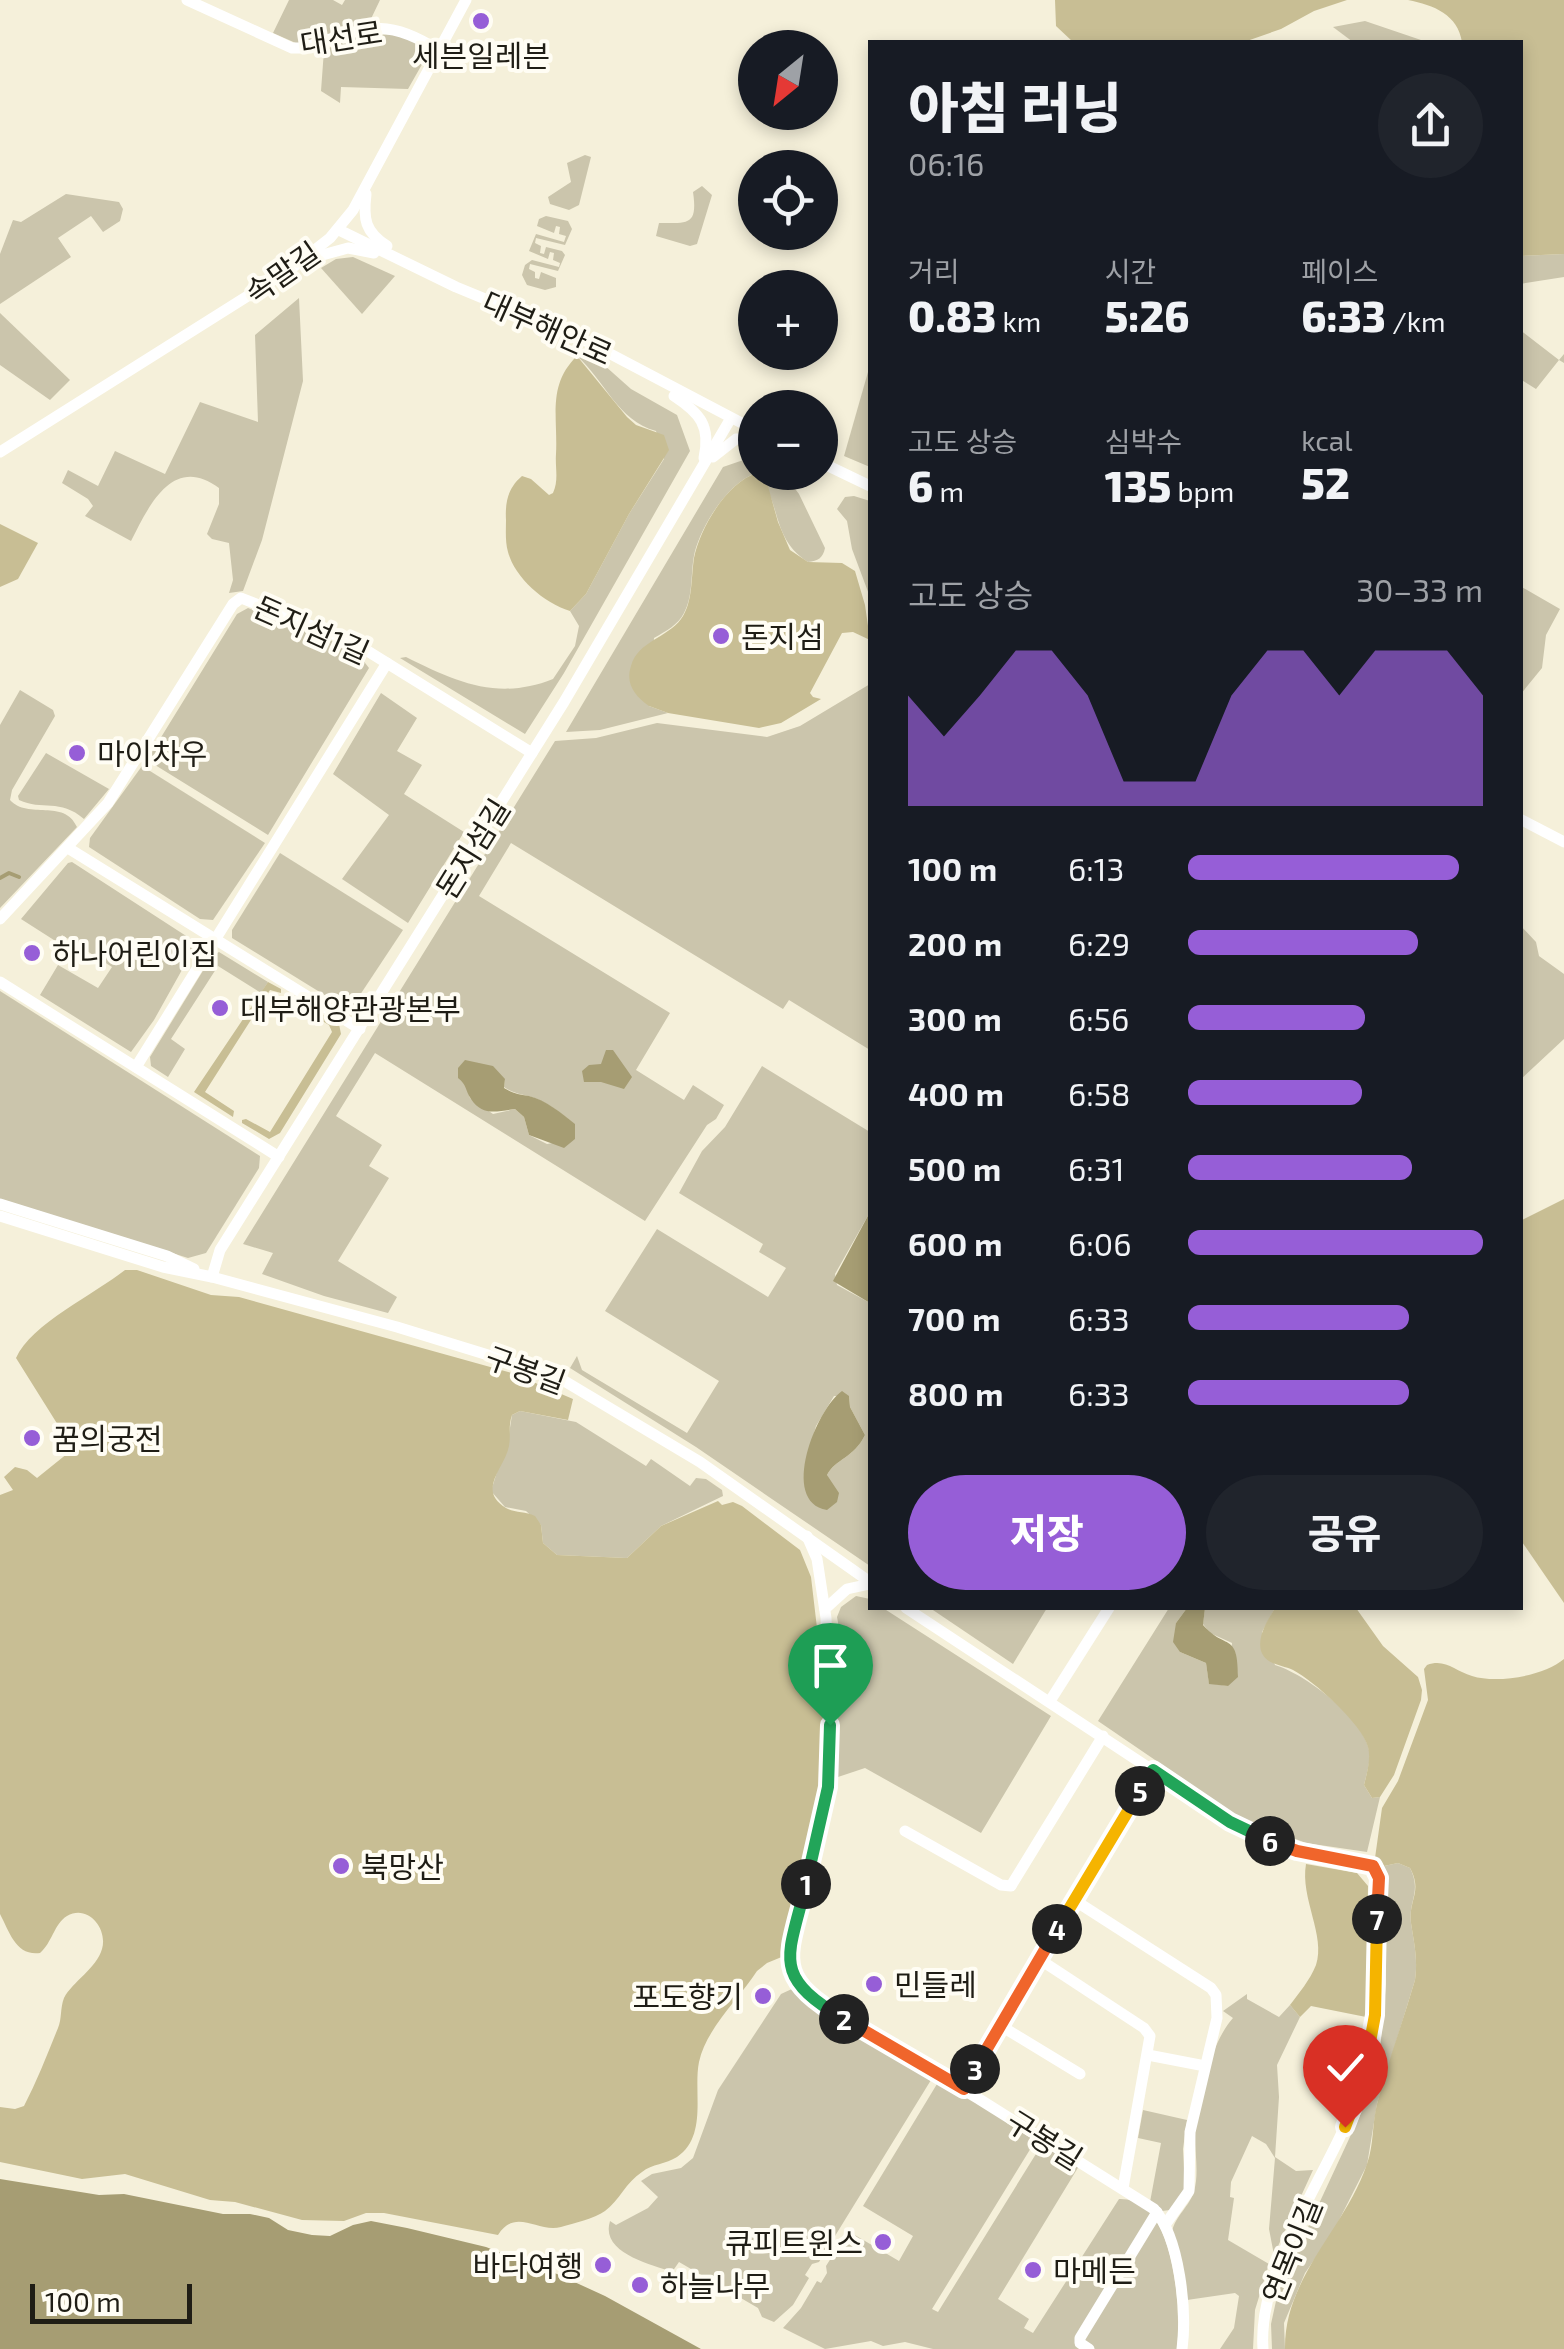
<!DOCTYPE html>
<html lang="ko">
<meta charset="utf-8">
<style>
body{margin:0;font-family:"Exo 2","Noto Sans KR",sans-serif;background:#20242c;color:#f1f3f6;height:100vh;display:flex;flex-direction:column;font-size:38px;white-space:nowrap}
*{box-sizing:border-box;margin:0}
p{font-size:32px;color:#9ea1a6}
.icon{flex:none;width:55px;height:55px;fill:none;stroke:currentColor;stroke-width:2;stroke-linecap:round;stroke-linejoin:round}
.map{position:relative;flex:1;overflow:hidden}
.details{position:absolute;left:868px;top:40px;width:655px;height:1570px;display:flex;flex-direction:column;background:#171b24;border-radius:0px;box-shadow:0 5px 15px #0003}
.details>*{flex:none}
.needle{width:65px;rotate:210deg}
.tools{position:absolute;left:738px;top:30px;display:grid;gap:20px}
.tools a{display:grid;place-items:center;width:100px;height:100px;border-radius:50%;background:#171b24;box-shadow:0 5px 15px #0003;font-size:50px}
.scale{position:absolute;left:30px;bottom:25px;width:162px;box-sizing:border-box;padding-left:10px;border:5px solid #1f1d15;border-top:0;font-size:28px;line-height:35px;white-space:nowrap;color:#1f1d15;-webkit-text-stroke:8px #fffdf4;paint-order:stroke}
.pin{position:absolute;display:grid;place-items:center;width:85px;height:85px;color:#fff;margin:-102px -42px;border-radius:50% 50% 50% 0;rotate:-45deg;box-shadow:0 0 10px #0007}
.pin .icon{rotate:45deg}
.km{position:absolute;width:50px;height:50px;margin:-25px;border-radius:50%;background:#222;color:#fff;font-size:28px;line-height:50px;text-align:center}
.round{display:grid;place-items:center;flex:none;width:105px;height:105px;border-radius:52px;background:#20242c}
.summary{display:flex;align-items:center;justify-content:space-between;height:170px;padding:0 40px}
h1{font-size:55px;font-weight:800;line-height:75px}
.metrics{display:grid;grid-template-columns:repeat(3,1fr);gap:15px;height:170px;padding:10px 40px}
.metrics div{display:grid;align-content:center}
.metrics b{font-size:42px;font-weight:800}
.metrics small{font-size:28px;font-weight:400}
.metrics p{font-size:28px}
.chart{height:280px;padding:20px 40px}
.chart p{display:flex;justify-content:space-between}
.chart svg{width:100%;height:180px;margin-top:10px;fill:#965ed7;opacity:.7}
.primary-button{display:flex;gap:20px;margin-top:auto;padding:20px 40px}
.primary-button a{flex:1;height:115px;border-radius:60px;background:#965ed7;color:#fff;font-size:40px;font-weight:800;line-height:115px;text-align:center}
.primary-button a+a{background:#20242c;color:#f1f3f6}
ul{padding:0 40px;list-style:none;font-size:32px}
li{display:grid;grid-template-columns:160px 120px 1fr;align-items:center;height:75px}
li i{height:25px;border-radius:12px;background:#965ed7}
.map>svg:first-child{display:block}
.green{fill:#cbc5ac;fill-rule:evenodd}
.forest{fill:#c8be94}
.water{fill:#a69d73}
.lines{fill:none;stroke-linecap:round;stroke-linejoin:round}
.stream{stroke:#a69d73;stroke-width:4}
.minor{stroke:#fff;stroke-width:11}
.split-1-casing{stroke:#fff;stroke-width:20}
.split-2-casing{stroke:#fff;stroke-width:20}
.split-3-casing{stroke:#fff;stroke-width:20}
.split-4-casing{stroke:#fff;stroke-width:20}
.split-5-casing{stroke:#fff;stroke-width:20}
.split-6-casing{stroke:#fff;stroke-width:20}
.split-7-casing{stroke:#fff;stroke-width:20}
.split-8-casing{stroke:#fff;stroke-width:20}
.split-9-casing{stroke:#fff;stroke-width:20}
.split-1{stroke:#22a559;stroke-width:12}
.split-2{stroke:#22a559;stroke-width:12}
.split-3{stroke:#f0652b;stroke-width:12}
.split-4{stroke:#f0652b;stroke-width:12}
.split-5{stroke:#f5b400;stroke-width:12}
.split-6{stroke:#22a559;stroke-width:12}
.split-7{stroke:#f0652b;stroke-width:12}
.split-8{stroke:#f5b400;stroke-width:12}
.split-9{stroke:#f5b400;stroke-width:12}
.poi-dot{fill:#965ed7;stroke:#fffdf4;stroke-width:4}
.labels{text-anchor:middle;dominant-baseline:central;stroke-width:8;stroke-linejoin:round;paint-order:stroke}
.street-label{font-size:30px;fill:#1f1d15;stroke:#fffdf4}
.poi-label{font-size:30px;fill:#1f1d15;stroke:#fffdf4;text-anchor:start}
</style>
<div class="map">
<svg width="1564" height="2349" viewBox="0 0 1564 2349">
<rect width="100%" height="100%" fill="#f5f0da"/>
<g class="green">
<path d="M289,0H333L342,5L345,0H380L369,23L298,44L273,33Z"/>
<path d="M1365,21L1421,40L1419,42H1353L1333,27Z"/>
<path d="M363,34C387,35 413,32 429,52L408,89L341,87L340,103L321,91L324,50Z"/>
<path d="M585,155L591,157L579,205L569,210L550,204L548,197L571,182L567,163Z"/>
<path d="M702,186L712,195L697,244L690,246L656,236L659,223C688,223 698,226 693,192Z"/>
<path d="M66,194L119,202L123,209L120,221L103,232L91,216L58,238L71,257L0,304V254L13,220L21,222Z"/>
<path d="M546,216L568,221L572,229L565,245L536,238L535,243L541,246L540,253L544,254L546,247L562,251L565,255L558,271L530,264L529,269L535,272V278L539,279L541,272L556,278V287L545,290L527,285L522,275L525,265L532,260L559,267L560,263L553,260L554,253L550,252L548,259L529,251L536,234L564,242L566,236L559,234L560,227L556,226L554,233L537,226L539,219Z"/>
<path d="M1564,254V277L1520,284V256Z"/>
<path d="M353,257L395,276L362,314L321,268L336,259Z"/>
<path d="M299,298L303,381L262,540L243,591L229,593L233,580L229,543L212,539L207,534L219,504V488C172,453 148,508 131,541L85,516L93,506L88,499L62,483L68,470L98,486L115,451L165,474L200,402L258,422L255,335Z"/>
<path d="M0,313L70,380L50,400L0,365Z"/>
<path d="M1520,330L1559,360L1564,354V363L1559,360L1536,389L1520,379Z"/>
<path d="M583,354L604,365L631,389L677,415L690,451L564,673L525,734L400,658L406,657C456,682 498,701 553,679L575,646L579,626L570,611L586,594L629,514L664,459L656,431C617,420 606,382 577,356Z"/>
<path d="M870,365V467L844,456Z"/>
<path d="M755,456L756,473C728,483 703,523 695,551C690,571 694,595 684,613C678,625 666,631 654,638L649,706L668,713L600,730L566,732L723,467Z"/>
<path d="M757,473H798L811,478L812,482L805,484L790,474L787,478L799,494L825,548C823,558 818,561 808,562C771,539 782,503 757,473Z"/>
<path d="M854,496L870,501V597L852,549L847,521L837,509L845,497Z"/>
<path d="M1520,586L1560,609L1546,635L1542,668L1520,695Z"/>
<path d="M248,608C278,621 352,641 369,668L268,835L147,760L237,614Z"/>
<path d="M870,684V1050L789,1000L783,1009L511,843L479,896L670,1013L636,1070L684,1100L693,1085L724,1105L716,1119L707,1125L645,1221L375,1053L336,1116L382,1145L369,1166L389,1178L338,1261L397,1297L388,1313L324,1296L262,1274L273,1253L243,1244L555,741L596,738L657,723L767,737L800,726ZM505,1079L504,1087C515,1095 525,1094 537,1099C551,1105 562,1114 574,1124L575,1139L547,1144L529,1135L524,1117L515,1109L493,1114L470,1098L466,1084Z"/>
<path d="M20,690L53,710L55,716L12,790L10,800C28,820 64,798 77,827L0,908V725Z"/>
<path d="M381,693L417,718L397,751L422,765L404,794L464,832L408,923L342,879L389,815L333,774Z"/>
<path d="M46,753L109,789L84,819C60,798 42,811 19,800L18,796Z"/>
<path d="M142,766L265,843L213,920L200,919L89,847L90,838Z"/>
<path d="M280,853L403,930L352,1007H344L232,938V930Z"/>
<path d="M72,862L197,943L154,1020L131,1052L40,995L58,965L98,988L112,967L62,935L57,942L21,919L68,863Z"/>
<path d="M1520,925L1536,942L1539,956L1564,974V1039L1520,1080Z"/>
<path d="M219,952L268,982L261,993L218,966L171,1039L185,1049L168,1077L151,1066L150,1057L212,956Z"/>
<path d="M0,991L260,1156L259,1168L206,1253L188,1258L0,1199Z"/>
<path d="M762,1066L870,1132V1212L835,1274L837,1285L870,1303V1566L696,1447L570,1368L577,1356L582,1370L687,1433L719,1381L605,1311L657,1229L768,1297L786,1268L759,1252L763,1244L679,1193L702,1151L725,1127ZM834,1396H849L850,1407L865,1435C854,1458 835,1459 827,1475L829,1482L805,1466L816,1426Z"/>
<path d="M520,1411L576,1422L646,1466L651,1459L690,1486L696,1478L706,1479L722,1490L723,1496L661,1526L627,1558L557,1555L543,1543L541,1525L526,1511L505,1507L491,1491L509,1434L512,1415Z"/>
<path d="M856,1596L870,1599V1608H883L1051,1716L981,1833L865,1768L835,1778L832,1673L841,1638L837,1617L841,1607Z"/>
<path d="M930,1608H1047L1013,1664Z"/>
<path d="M1169,1608H1187L1176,1623L1180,1652L1206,1663L1209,1683L1228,1686L1232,1643L1210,1633L1203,1624L1205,1608H1275L1262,1632L1275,1665C1305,1674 1359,1715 1368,1746C1372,1759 1367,1772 1364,1785L1372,1798L1380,1797L1367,1852L1306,1843L1240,1818L1098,1721Z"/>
<path d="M1398,1863L1410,1868C1422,1892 1408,1901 1411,1923C1414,1943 1418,1959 1415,1980L1377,2104L1367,2165L1332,2234L1305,2273L1284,2323L1285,2349H1272L1271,2324L1278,2292L1362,2111L1380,2051L1386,1984L1384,1866Z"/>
<path d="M794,1988L822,2010L930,2074L931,2080L819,2262L812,2264L805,2275L809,2278L793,2305L774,2322L762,2317L758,2308L679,2262L672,2272C650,2264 600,2253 610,2221L616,2225L648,2208L658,2197L641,2181L652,2174L681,2168L693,2158L718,2090L781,1994Z"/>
<path d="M1247,1994V1999L1279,2017L1290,2005L1300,2017L1277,2065L1279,2097L1275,2157L1296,2171L1313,2170L1274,2255L1269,2229L1275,2158L1266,2144L1252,2136L1231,2182L1230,2197L1234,2198L1228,2240L1269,2264L1255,2310L1253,2349H1220L1234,2328L1239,2296L1235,2293L1187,2300L1172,2232C1175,2216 1190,2206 1194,2191C1199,2175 1195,2153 1195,2136C1196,2103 1211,2042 1233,2018L1223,2011Z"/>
<path d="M944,2083L1033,2138L1034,2143L932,2309L938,2312L1039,2149L1046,2146L1079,2166L998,2299L1029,2319L1024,2328L1033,2333L1119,2199C1176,2197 1181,2309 1177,2349H933L905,2342L883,2346L871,2341L825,2349L783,2328L801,2308L817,2281L821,2283L827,2273L826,2266L848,2231L899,2261L913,2236L863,2206L937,2084Z"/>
<path d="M1143,2110L1187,2120L1183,2149L1185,2189L1170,2210L1162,2211L1150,2202L1161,2143L1138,2138Z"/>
</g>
<g class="forest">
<path d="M1055,0H1347L1314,11L1281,29L1244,42H1073L1056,26Z"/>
<path d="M1408,0H1564V254L1520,256V42H1462C1458,15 1434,5 1408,0Z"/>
<path d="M577,356L627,417L636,425L664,435L669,450L629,514L586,594L570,611C544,603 515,578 508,552C505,541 506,530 506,520C505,502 508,488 522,476L531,479L549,495L553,493C559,480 555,468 556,454C558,417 547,385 577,356Z"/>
<path d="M757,473L766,479L778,522L790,550L808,562L842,563L855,571L865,605L870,640L853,632L842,633L810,693L813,697L821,699L781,723L759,728L668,713L649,706C635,696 625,684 631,666C638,641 667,638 681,619C693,603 691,577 694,558C700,528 727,482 757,473Z"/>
<path d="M0,524L38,543L18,579L0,587Z"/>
<path d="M268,982L281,989V993L270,990L205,1092L234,1111L233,1117L194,1092Z"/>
<path d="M290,995L339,1024L341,1034L280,1133L269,1139L242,1123V1120L246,1119L270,1132L332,1032L329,1025L287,1000Z"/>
<path d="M1564,1199V1603L1520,1539V1221Z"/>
<path d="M125,1270H137L211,1295L239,1297L512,1373L573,1399L568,1420L520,1411L512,1415C508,1426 511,1435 509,1446C505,1468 476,1490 506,1508C515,1513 525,1511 535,1516L541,1525L543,1543L557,1555L627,1558L661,1526L718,1501L722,1505L733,1502L742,1506L800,1550L811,1577L817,1628L821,1629L827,1755L822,1800L784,1956L767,1963L757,1971C738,2000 706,2029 699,2062C693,2092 708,2136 677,2157C666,2164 652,2164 642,2172C626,2182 619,2201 605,2211C594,2219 574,2223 561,2227C537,2233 516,2207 498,2235L384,2213H366L344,2221L302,2220L235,2202L210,2200L125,2174L82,2179L0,2162V2107L15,2109L24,2106C37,2081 47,2055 58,2028C62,2019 60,2008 64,1998C73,1981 96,1969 102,1949C108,1929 88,1904 67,1916C54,1924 52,1943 40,1953C16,1956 10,1933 0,1914V1495L13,1490L4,1477L15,1467L27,1470L37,1478L73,1449L16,1358C31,1324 95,1294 125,1270Z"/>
<path d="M1275,1608H1356L1383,1646L1418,1677L1422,1690L1421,1700L1394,1775L1380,1797L1372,1798L1364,1785C1367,1773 1371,1759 1368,1747C1362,1724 1314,1681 1293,1670C1282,1665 1266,1665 1261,1651C1257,1636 1268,1620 1275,1608Z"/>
<path d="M1564,1659V2349H1285C1284,2277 1345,2229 1367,2164C1374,2144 1372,2124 1377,2104C1388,2062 1403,2021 1415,1980C1418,1959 1414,1943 1411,1923C1408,1900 1423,1892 1410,1868L1398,1863L1384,1866L1375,1858L1382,1808L1398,1781L1428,1700L1424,1669L1427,1665C1445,1658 1455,1671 1472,1676C1497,1684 1544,1676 1564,1659Z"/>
<path d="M1306,1864L1357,1873L1368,1886L1366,2017L1311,2006L1300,2017L1290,2005C1299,1993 1310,1980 1316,1965C1326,1936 1300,1898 1306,1864Z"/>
</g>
<g class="water">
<path d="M606,1050H613L632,1077L624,1089L601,1082H584L582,1071L589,1065L601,1064Z"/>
<path d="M465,1060L493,1066L505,1079L504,1088C514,1094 518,1094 529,1096C546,1100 561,1113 575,1124V1139L564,1148L529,1135L524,1117L515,1109C497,1111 483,1117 471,1099C465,1090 467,1085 458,1078V1068Z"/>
<path d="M870,1212V1303L833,1281Z"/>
<path d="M842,1391L849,1396L850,1407L865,1435C854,1458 835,1459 827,1475L839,1493L837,1502L827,1510C779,1502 816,1409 842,1391Z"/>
<path d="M1187,1608H1205L1203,1625C1226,1651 1238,1631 1238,1677L1228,1686L1209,1684L1206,1663L1180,1652L1173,1642L1176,1623Z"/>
<path d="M0,2179L99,2195L124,2194L223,2214H250L269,2218L288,2230L312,2235L330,2236L353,2225L371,2221L407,2228L486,2247L557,2274L605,2296L701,2349H0Z"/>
</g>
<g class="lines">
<path class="stream" d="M0,878L9,873L19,877"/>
<g class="minor">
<path d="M187,0L292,48H302C362,30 383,14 439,51"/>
<path d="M366,194C363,219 365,232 387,246"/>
<path d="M339,230L456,287L582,339L755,430"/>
<path d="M315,257L348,248L374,253"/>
<path d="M674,396C700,413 711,426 704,458"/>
<path d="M0,452L292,268L330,238L353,210L466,0"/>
<path d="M713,457L736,439H755"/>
<path d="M820,462L870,486"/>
<path d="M1520,819L1564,842"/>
<path d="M68,848L360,1029"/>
<path d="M0,919L108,803L233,604L241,598L353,642L532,753"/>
<path d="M0,982L279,1157"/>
<path d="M136,1067L387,663"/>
<path d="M0,1204L167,1256L194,1269"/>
<path d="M0,1216L163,1267L212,1277L397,1327L556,1376L700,1462L870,1582"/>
<path d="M212,1277L220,1250L564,702L731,418"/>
<path d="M807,1536L817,1559L826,1618L831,1761L790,1953L793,1979L831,2011L979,2099L1154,2209C1180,2238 1187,2312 1182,2349"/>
<path d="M906,1608L1231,1822L1297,1851L1368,1864L1376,1869L1379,1878C1377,1949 1383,2024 1359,2092C1332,2170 1257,2266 1263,2349"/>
<path d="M825,1609L847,1589L870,1584"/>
<path d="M1050,1701L1109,1608"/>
<path d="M905,1831L1001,1885L1011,1886L1103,1736"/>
<path d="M1074,1900L1211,1988L1216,1995L1217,2018L1190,2132L1189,2191L1165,2225"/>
<path d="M1039,1959L1144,2028L1150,2036L1123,2188"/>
<path d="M1001,2026L1080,2074"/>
<path d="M1148,2055L1205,2066"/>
<path d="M964,2089L1153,1770"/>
<path d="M1089,2349L1080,2343V2338L1157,2212"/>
</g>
</g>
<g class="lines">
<g class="split-1-casing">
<path id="split-1" d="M806,1884L828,1787L830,1725"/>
</g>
<g class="split-2-casing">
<path id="split-2" d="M806,1884C789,1957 769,1975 844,2019"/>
</g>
<g class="split-3-casing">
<path id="split-3" d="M844,2019L964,2089L975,2069"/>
</g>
<g class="split-4-casing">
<path id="split-4" d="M975,2069L1057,1929"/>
</g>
<g class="split-5-casing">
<path id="split-5" d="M1057,1929L1140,1791"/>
</g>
<g class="split-6-casing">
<path id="split-6" d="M1140,1791L1153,1770L1230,1822L1270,1841"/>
</g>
<g class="split-7-casing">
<path id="split-7" d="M1270,1841L1297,1851L1373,1866L1379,1878L1377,1919"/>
</g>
<g class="split-8-casing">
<path id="split-8" d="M1363,2080L1375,2015L1377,1919"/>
</g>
<g class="split-9-casing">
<path id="split-9" d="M1345,2127L1363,2080"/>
</g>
<use href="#split-1" class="split-1"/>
<use href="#split-2" class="split-2"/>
<use href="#split-3" class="split-3"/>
<use href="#split-4" class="split-4"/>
<use href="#split-5" class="split-5"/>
<use href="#split-6" class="split-6"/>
<use href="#split-7" class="split-7"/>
<use href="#split-8" class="split-8"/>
<use href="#split-9" class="split-9"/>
</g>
<g class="poi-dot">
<circle cx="481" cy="21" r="10"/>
<circle cx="721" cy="636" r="10"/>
<circle cx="77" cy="753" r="10"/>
<circle cx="32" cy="953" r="10"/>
<circle cx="220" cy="1008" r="10"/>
<circle cx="32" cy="1438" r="10"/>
<circle cx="341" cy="1866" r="10"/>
<circle cx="874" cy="1984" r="10"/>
<circle cx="763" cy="1996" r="10"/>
<circle cx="883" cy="2242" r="10"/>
<circle cx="603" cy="2265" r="10"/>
<circle cx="1033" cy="2270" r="10"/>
<circle cx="640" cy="2285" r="10"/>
</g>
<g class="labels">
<g class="street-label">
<text transform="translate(341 37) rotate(-9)">대선로</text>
<text transform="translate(282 272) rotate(-35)">속말길</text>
<text transform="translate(548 327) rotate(24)">대부해안로</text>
<text transform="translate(312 629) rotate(24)">돈지섬1길</text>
<text transform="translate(472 848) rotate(-58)">돈지섬길</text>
<text transform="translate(526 1369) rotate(20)">구봉길</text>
<text transform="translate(1045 2139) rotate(32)">구봉길</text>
<text transform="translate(1291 2250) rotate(-68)">연목이길</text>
</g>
<g class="poi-label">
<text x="481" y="55" text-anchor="middle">세븐일레븐</text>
<text x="741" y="636">돈지섬</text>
<text x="97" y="753">마이차우</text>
<text x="52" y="953">하나어린이집</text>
<text x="240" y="1008">대부해양관광본부</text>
<text x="52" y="1438">꿈의궁전</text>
<text x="361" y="1866">북망산</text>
<text x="894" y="1984">민들레</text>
<text x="743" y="1996" text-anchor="end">포도향기</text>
<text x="863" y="2242" text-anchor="end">큐피트윈스</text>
<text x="583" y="2265" text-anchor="end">바다여행</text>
<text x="1053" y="2270">마메든</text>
<text x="660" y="2285">하늘나무</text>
</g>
</g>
</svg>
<div class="tools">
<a><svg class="needle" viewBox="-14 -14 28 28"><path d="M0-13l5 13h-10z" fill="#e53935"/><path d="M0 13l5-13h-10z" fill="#9ea1a6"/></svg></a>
<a><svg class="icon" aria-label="locate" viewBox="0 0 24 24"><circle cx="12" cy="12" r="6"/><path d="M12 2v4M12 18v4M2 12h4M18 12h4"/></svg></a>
<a>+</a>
<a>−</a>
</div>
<div class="scale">100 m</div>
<div class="pin" style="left:830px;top:1725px;background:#1e9e55"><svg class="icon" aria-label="arrive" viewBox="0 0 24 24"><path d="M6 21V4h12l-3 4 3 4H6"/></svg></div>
<div class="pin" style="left:1345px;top:2127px;background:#d93025"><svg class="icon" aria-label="check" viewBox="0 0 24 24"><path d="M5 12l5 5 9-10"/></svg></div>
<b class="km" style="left:806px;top:1884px">1</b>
<b class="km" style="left:844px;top:2019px">2</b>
<b class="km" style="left:975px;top:2069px">3</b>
<b class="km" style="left:1057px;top:1929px">4</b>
<b class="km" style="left:1140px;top:1791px">5</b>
<b class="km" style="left:1270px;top:1841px">6</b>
<b class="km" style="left:1377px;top:1919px">7</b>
<section class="details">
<div class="summary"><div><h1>아침 러닝</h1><p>06:16</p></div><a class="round"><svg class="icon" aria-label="share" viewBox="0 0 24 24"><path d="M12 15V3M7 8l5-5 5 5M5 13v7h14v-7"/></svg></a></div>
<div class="metrics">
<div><p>거리</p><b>0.83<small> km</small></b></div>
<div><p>시간</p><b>5:26</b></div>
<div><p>페이스</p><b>6:33<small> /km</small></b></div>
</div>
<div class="metrics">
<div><p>고도 상승</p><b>6<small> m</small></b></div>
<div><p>심박수</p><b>135<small> bpm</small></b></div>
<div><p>kcal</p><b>52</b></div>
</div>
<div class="chart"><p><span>고도 상승</span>30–33 m</p>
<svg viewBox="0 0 160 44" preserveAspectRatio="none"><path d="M0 44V17L10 27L20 17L30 6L40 6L50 17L60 38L70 38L80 38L90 17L100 6L110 6L120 17L130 6L140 6L150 6L160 17V44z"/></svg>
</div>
<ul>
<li><b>100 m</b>6:13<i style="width:92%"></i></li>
<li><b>200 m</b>6:29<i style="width:78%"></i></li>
<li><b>300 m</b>6:56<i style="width:60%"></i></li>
<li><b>400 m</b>6:58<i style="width:59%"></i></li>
<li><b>500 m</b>6:31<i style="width:76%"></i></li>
<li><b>600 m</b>6:06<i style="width:100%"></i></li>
<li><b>700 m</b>6:33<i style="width:75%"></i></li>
<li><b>800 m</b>6:33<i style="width:75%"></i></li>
</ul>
<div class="primary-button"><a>저장</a><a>공유</a></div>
</section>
</div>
